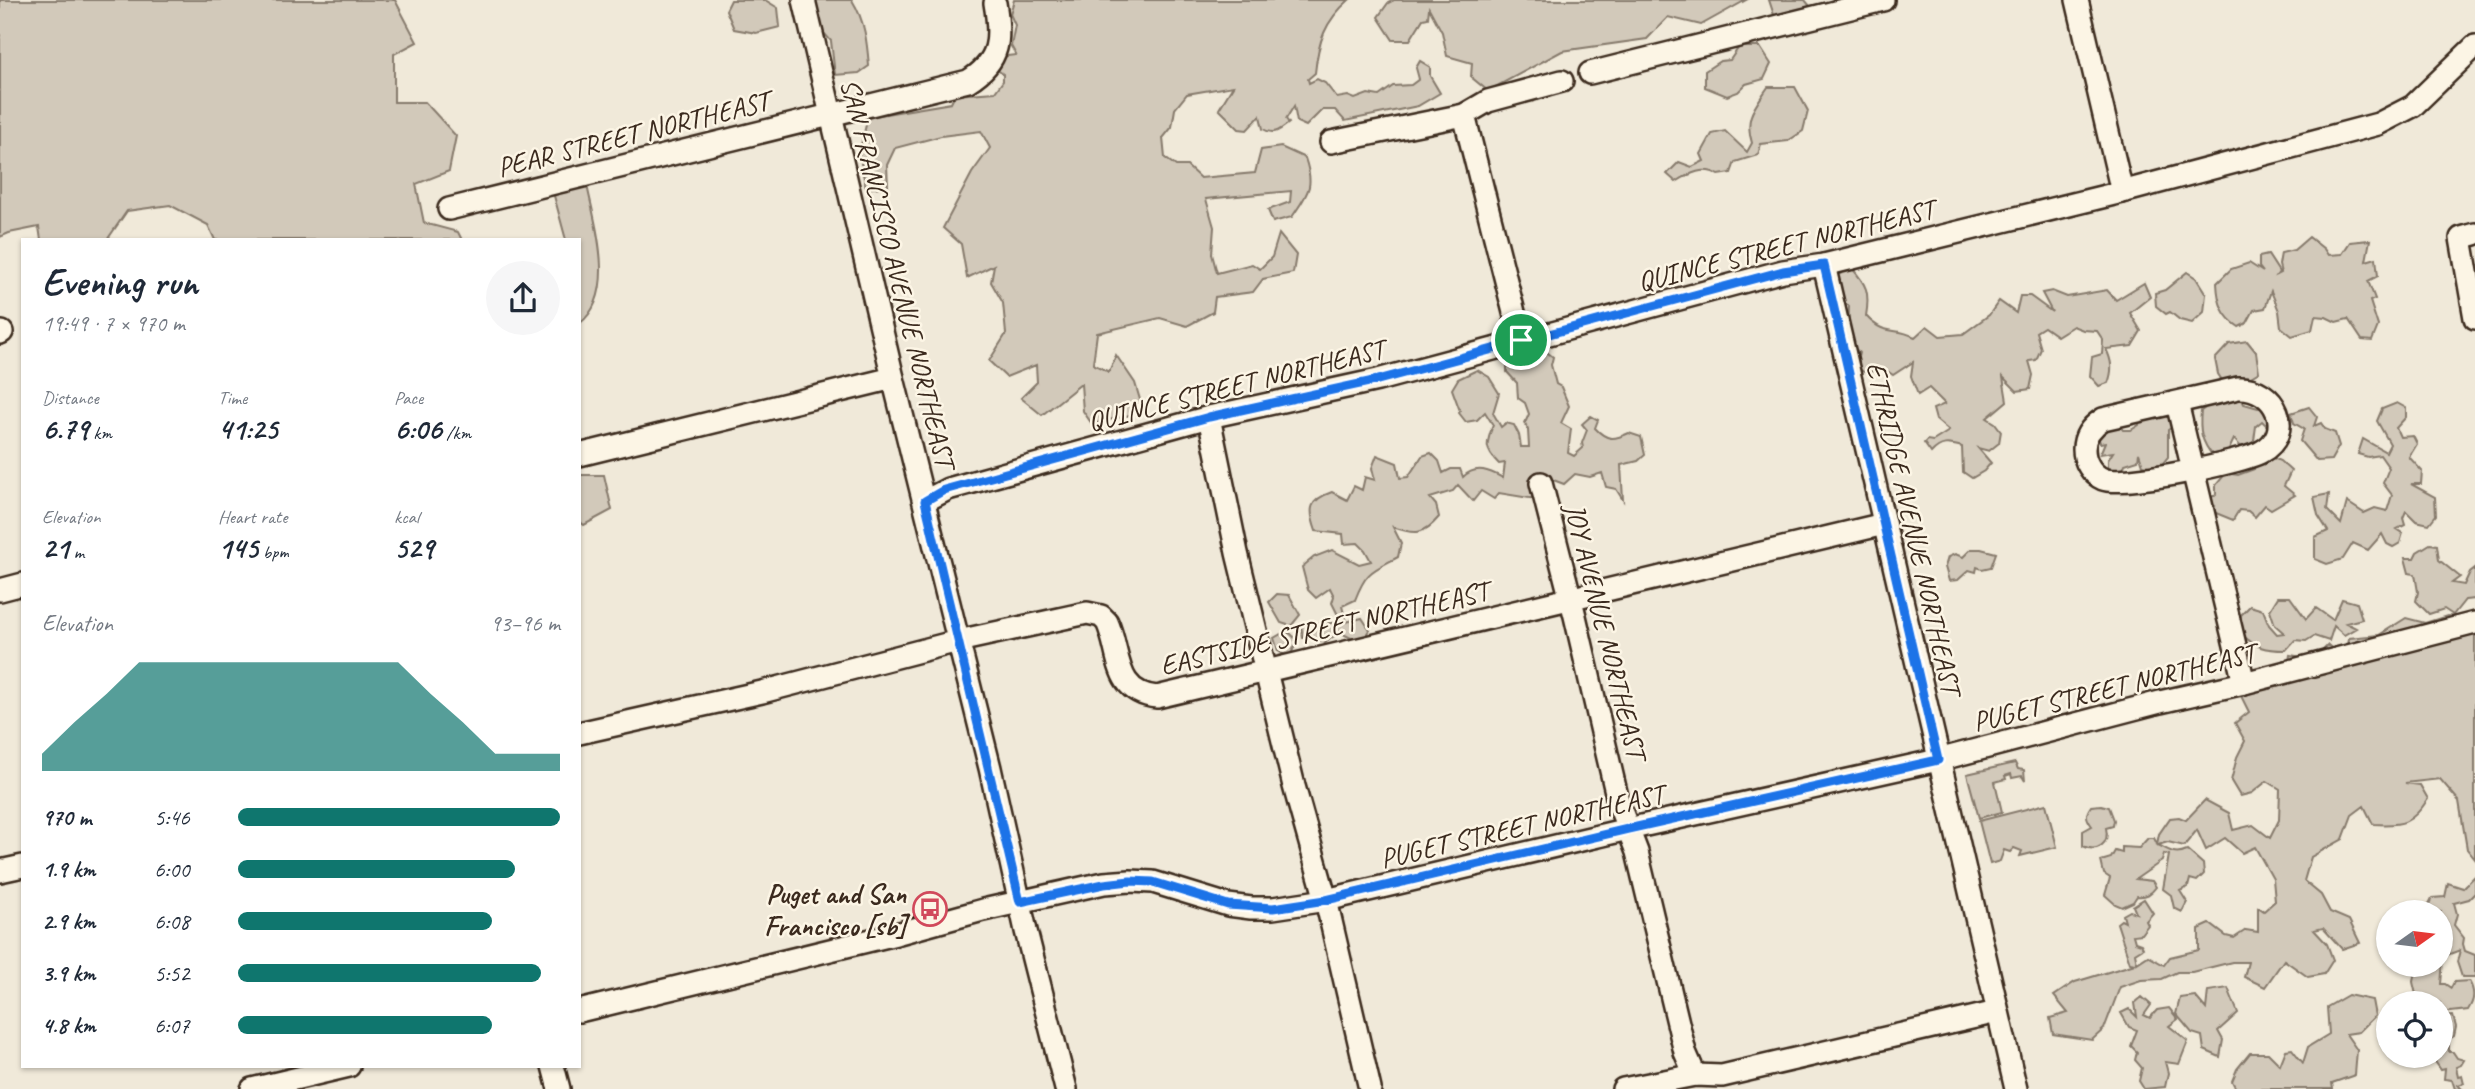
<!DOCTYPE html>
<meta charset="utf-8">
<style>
body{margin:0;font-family:Caveat,sans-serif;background:#f6f6f7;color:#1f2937;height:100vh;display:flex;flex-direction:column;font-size:26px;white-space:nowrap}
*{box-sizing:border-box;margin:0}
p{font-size:23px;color:#747a83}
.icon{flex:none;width:38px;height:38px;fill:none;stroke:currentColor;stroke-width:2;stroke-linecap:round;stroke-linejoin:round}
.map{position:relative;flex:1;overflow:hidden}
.sheet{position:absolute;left:21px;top:238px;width:560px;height:830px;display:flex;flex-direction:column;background:#fff;border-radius:0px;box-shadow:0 2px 5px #0004}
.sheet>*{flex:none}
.needle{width:46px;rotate:76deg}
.buttons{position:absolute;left:2376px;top:900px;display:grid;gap:14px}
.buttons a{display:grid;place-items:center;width:77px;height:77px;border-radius:50%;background:#fff;box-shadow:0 2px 5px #0004;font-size:35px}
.pin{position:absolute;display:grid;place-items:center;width:60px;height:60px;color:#fff;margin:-30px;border:4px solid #fff;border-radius:50%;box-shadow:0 2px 7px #0007}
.round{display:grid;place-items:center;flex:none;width:74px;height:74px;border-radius:37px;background:#f6f6f7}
.summary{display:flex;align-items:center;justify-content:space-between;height:119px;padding:0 21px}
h1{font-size:38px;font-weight:600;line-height:52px}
.stats{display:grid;grid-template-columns:repeat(3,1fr);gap:10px;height:119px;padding:7px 21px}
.stats div{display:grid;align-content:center}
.stats b{font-size:30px;font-weight:600}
.stats small{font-size:19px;font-weight:400}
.stats p{font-size:19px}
.chart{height:196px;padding:14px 21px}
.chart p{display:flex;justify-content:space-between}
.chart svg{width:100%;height:126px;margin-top:7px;fill:#0f766e;opacity:.7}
ul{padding:0 21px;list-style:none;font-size:23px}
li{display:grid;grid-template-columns:112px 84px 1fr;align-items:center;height:52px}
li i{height:18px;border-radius:9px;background:#0f766e}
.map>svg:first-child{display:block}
.green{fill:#d2c9ba;stroke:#867a6c;stroke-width:2}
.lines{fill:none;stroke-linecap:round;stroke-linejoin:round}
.minor-casing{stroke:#3b2a1e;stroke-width:26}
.minor{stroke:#fcf5e5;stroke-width:21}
.route-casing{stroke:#fff;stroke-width:14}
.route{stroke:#1a73e8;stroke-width:9}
.labels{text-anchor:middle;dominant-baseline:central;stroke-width:5;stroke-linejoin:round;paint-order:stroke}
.street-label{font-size:28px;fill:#3b2a1e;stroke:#fcf5e5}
.poi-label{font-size:28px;font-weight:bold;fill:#3b2a1e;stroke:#fcf5e5;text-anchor:end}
</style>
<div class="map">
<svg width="2475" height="1089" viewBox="0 0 2475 1089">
<rect width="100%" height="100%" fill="#f0e9d9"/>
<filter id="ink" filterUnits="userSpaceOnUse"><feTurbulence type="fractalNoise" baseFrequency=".0143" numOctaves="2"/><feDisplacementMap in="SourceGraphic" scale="14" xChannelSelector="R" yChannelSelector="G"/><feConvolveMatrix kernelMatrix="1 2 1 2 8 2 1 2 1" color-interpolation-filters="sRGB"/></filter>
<g filter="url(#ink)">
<g class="green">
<path d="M0,0H395L417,42L394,54V102H425L456,136L449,171L416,184L424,223L458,232L462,240H215L208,225L170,205L127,211L107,240H41L39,227L9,233L0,237Z"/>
<path d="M731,0H765L778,8L780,27L756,33L734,29L726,10Z"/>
<path d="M810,0H852C865,21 867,42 869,66L859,73L835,75L831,41L815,23Z"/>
<path d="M1014,0H1349C1325,21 1318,42 1315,73L1308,79L1309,83L1317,79L1325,83L1337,98L1348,96L1355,99L1368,94L1379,96L1393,86L1411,85L1419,79L1416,68L1420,61L1430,67V76L1440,93L1418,106L1345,121L1335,110H1322L1306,126L1297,122L1294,106L1286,119L1289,123C1280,130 1274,136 1263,129L1260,116L1247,130L1239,129L1219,109L1233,86L1187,94L1175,109L1172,127L1163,138L1165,158L1176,166H1187L1200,178L1255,173L1261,150L1281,147L1305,158C1315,187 1308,193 1292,217L1273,222L1268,210L1290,202L1291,191L1206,199L1214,227L1212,254L1217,273L1252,264L1260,269L1272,257L1279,234L1296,255L1293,273L1263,279L1253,292L1215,297L1213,312L1187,326L1160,318L1097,333L1093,364L1109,372L1116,355L1135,383L1141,403L1134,414L1092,424L1083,411L1081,384L1042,415L1021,398L1037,382L1036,365L1006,377L989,361L1006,334L1003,303L991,282L994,265L967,278L961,244L943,228L972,173L990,148L981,131L941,136L895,148L887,165L888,186L866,189L859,153L868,117L951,103L955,95L995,92L1003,81V74L996,69L999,57L1016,55L1011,46L1015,25L1010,14Z"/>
<path d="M1394,0H1746L1701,25L1668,17L1647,39L1562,51L1488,91L1471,77L1472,63L1447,56L1442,32L1429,8L1428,18L1423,19L1410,40H1393L1378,17L1388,3Z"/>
<path d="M1769,0H1805L1815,12L1776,21Z"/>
<path d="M1739,47H1760L1771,64L1764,79L1746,84L1738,92L1727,96L1705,87V71L1720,61L1730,60Z"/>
<path d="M1768,87H1795L1808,111L1803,131L1788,141L1761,144L1758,155L1735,162L1731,173L1719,175C1704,166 1690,173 1676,182L1667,174L1679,162L1692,167L1704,161L1701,154L1712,134L1725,131L1747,152L1752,143C1744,118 1754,108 1768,87Z"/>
<path d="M587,185C595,225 618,295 579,324V240H566L553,192Z"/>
<path d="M2309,237L2324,249L2328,255L2342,254L2350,242L2370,240L2366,261L2376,258L2378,276L2368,281L2375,299L2370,301L2378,326L2372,341L2362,340L2348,319L2336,322L2326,317L2315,316L2312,330L2292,336L2281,327L2279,311L2271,291L2265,308L2254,310L2247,323L2239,327C2222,316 2218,303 2217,283L2231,269L2249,263L2263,272L2259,267V257L2268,255L2279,272L2277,275L2281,273L2279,265L2281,253L2294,250Z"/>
<path d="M1851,267C1867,285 1870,292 1866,316C1885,337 1894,326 1915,337L1927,326L1940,336L1963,334L1989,315L1999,301L2016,313L2020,296H2030L2052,312L2042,293L2052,291L2067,297L2107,290L2116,300L2144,283L2150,297L2130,313L2141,331L2132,346L2106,349C2112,361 2113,370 2108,383L2099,386L2090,376L2092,357L2102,354L2103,340L2097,331L2083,330L2073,326L2057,336L2044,327L2036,332L2041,349L2036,360L2029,361L2033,375L2030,389L2017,391L2003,377L2007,401L1987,418L1995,423L2001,431L1999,443L1989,451L1978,448L1991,463L1984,471L1972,478L1963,472L1962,447C1948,443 1941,442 1931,453L1924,443L1927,440L1933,441L1949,431L1936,420L1933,409L1945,404L1929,388L1918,395L1911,376L1913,362L1893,375L1883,368L1867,373L1855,368L1859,353L1848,340L1849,306L1831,294L1832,275Z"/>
<path d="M2187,272L2196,278L2206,294L2204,312L2192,323L2180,320L2170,312L2166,314L2156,306L2155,293L2165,290Z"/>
<path d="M2247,341L2256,352L2259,372L2241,383L2225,385L2218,374L2215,359L2229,344Z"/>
<path d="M1539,343L1537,349L1544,350L1553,357L1551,365L1556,384L1561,387L1569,406L1561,423L1571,429L1568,453L1574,456L1583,448L1582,443L1587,430L1582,424L1591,416L1598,420L1595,428C1607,441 1614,440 1629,433L1641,437L1645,455L1638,461L1621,465L1623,500L1616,489L1606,487L1602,473L1590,477L1575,474L1564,484L1548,478L1535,499L1499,493L1494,499L1481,491L1473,501L1458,485L1453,491L1430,498L1436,505L1439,517C1424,535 1415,535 1393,527L1401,543L1398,557C1372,571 1366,571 1355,600L1342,606L1346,622L1362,618L1370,630L1364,640L1351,638L1339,632L1325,643L1316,638H1303L1301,625L1309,623H1342L1332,603L1334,596L1330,588L1316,598L1308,590L1302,567L1314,557L1332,550L1359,564L1371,561L1365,550L1358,543L1344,544L1343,534L1316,531C1308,509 1309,500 1332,492L1347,500L1354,486L1362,490L1365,477L1375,480L1372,468L1377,455L1397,463L1400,478L1408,477L1422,456L1431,453L1439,461L1443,473L1451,469H1460L1463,477C1476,464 1490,471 1503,478L1505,463L1499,464C1484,449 1486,444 1493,425L1485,412L1477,420L1466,422L1459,413L1460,411L1452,389L1458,379L1477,370L1489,377L1499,393L1493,413L1501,427L1506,423L1514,425L1519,435L1521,447H1529L1528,430L1525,423L1529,414L1525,403L1518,398L1517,383L1507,372V364L1500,357L1519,347L1518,365L1524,366L1530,357L1524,346Z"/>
<path d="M2239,392L2244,404L2258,408L2266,407L2274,433L2262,421L2256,426L2253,448L2240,446L2234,439L2227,454L2214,457C2201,442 2199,430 2201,411L2211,404Z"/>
<path d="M2397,403L2406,408V417L2396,428L2400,437L2413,436L2417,444L2409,457L2422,471L2421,484H2411L2435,497L2436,515L2429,524L2416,521L2406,511L2403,518L2405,525L2397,529L2403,533L2400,543L2393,547L2387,544L2382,534L2368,550L2353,543L2343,559L2327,564L2315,559V537L2328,531L2318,515L2314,497L2329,494L2327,510L2341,524L2347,502L2364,513L2375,508L2387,511L2392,495L2383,483L2389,468L2380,455L2368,457L2358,454L2363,439L2386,452L2390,444L2377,421L2382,409Z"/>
<path d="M2309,407L2317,417L2314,426L2321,423L2325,429L2335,433L2339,446L2331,460L2317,461L2300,441L2304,429L2294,423L2291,413Z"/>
<path d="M2172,413L2174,426L2168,430V457L2159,468L2143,465L2139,453L2138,460L2125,464L2121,477L2108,470V460L2113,452L2100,454L2105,442L2100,443L2097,432L2115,419L2123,430H2131L2139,425L2138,415Z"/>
<path d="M2264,454L2280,461L2291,471L2284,486L2295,495L2271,509L2265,505L2255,517L2248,511L2239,510L2233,520L2211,511L2215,506L2207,501L2216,494V485L2226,473L2238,475L2254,469L2253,461Z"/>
<path d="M579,475H604L612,510L584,525L579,521Z"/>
<path d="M2430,544L2437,545L2439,560L2460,577L2452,583L2464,585L2470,572L2475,568V599L2465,600L2453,615L2444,609L2429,614L2416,601L2418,592L2415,574L2409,573L2405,558H2414L2417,552Z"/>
<path d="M1971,549H1981L1996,553L1991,567L1982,569L1977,567L1976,572L1969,570L1958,580L1949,581L1945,567L1948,557L1955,554L1963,557Z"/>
<path d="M1277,594L1289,595L1300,615L1291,626L1281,623L1269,602Z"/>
<path d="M2278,597H2290L2306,619L2316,608L2333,620L2342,599L2357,603L2362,619L2346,623L2356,628L2344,635L2334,626L2329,641L2314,636L2306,641L2295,640L2286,650C2264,650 2257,648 2241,634V615L2250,606L2263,610L2269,625L2277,634L2284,633L2275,625L2270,610Z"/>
<path d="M2475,612V859L2467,849L2459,801L2440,779L2405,783L2420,785L2428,799C2412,824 2402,826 2373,824L2364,806L2352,815L2343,839L2311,857L2304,881L2321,895L2330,912L2349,920L2360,943L2342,949L2323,928L2314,930L2327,944L2333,960L2324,974L2308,977L2284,960L2265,987L2244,977L2248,962H2232L2192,972H2177L2162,979L2141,980L2120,987L2104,1029L2092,1040L2053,1034L2050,1018L2068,1013L2054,996L2075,982L2135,964L2130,963L2117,923L2121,920L2125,922L2123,915L2130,911L2136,913L2133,906L2144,899L2153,913L2146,921L2148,925L2141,934L2133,935L2135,942L2141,944L2143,948L2135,953L2137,963L2148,956L2164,965L2170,957L2199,950V929L2210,924L2226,936L2234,938L2246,930L2258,932V907L2264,911L2275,901L2273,879L2255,847L2242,853L2225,838L2206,850L2197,830L2184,846L2168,842L2158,845C2170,850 2174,856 2187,850L2203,864L2204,874L2197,881L2190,879L2188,887L2180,891L2187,902L2182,912L2174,908L2171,895L2163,889L2169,855L2164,854L2162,861L2136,879L2152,881L2156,887C2151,894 2146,897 2137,896L2133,902L2122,907L2115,904L2105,895L2110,878L2104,874L2101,861L2111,858L2115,851L2122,853V847L2139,848L2148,838H2154L2157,844L2159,834L2170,818L2179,817L2186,820L2205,800L2229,813L2233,830L2253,825L2270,838L2279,820L2280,789L2267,781L2252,793L2240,796L2231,781L2237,757L2245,741L2235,723L2249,712L2241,696L2237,679L2286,677L2290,655L2302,657L2310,663L2328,645L2336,652L2339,665L2346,668L2349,638L2379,635L2406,618L2425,623L2447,616L2459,617Z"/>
<path d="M1290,633L1298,641L1289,657L1278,651L1274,638L1281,634Z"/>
<path d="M2015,763L2018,769L2024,770L2025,781L2022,776L2012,778L2011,774L2005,776L2006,779L1995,782L2002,812L1979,818L1967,774Z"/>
<path d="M2046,804L2057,847L2020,856L2022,851L2014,848L2010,852L2004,850L2000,861L1990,864L1979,821Z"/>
<path d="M2101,805L2109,807L2114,820L2113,826L2106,828C2110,844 2097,853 2083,846V831L2092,826C2086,818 2085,814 2091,806Z"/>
<path d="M2475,876V893L2469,899L2454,903L2457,914L2454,925L2464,938L2463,944L2465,951L2475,955V977H2462L2457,962L2460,950L2447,955L2441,950V912H2425L2432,898L2445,897L2448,883L2463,888Z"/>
<path d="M2443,961L2441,984H2445L2451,988L2454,982L2469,981C2475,992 2475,999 2468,1010L2442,1013V1017L2453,1016L2456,1027L2454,1036L2449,1039V1052H2453L2457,1058L2464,1060L2461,1065L2456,1067L2458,1076L2462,1075L2464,1083L2458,1085L2462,1089H2455L2452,1080L2444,1079L2445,1069L2441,1070L2434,1060L2435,1055H2441V1003H2418L2413,982L2416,964H2441Z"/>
<path d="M2228,988L2238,1013L2218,1031L2223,1040L2220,1057L2204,1050L2202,1036L2192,1033L2176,1014L2180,998L2195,996L2206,1009L2208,991Z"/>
<path d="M2348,995L2372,1000L2375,1016L2359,1032L2346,1034L2357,1050L2355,1075L2332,1083L2333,1089H2236L2232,1081L2237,1069L2250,1053H2268L2280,1065L2286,1050L2292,1049L2303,1063L2308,1047L2329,1034L2327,1007Z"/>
<path d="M2142,997L2151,1005L2144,1015L2150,1018L2157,1010L2169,1008L2178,1019L2169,1026L2188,1041L2179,1064L2165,1062L2168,1073L2165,1087L2144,1089L2139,1081L2142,1068L2135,1060L2137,1052L2131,1046L2137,1030L2129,1027L2121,1013L2129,1009L2137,1017L2135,1003Z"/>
</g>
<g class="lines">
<g class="minor-casing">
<g id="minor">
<path d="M804,0L893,378L990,768L1026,931L1066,1089"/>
<path d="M2077,0L2122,192"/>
<path d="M1590,73L1883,0"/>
<path d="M1464,115L1521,340"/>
<path d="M1331,142L1464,115L1488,101L1562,81"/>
<path d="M449,209L968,81C1001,61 1001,38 995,3"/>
<path d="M2475,234L2461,238L2475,318"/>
<path d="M1824,265L2016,1089"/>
<path d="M0,333L2,332"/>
<path d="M2238,388C2276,386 2296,433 2261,452C2241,463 2122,487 2103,479C2091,474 2084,461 2084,449C2084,435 2092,426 2103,419Z"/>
<path d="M2177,403L2244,683"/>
<path d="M1209,417L1237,553L1294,786L1326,900L1370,1089"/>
<path d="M579,455L893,378"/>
<path d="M1541,483L1575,616L1619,805L1637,852L1685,1052L1695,1075"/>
<path d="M925,501L948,489L1209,417L1378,380L1783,271L1824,265L2122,192L2378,124L2413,106L2475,46"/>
<path d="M0,590L23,584"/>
<path d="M579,733L762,692L958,641L1087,613L1101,616L1107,622C1121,652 1113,693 1157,697L1884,524"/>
<path d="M0,871L23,866"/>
<path d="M579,1011L896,934L983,910L1104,883L1130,881L1153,882L1228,905L1251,908H1273L1326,900L1628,829L1938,760L2160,702L2244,683L2475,623"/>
<path d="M553,1066L559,1089"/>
<path d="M252,1089L349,1066"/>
<path d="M1623,1089L1695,1075L1722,1076L1997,1012"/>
</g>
</g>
<use href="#minor" class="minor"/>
</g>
</g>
<g class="lines" filter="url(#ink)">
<g class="route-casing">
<path id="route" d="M1824,265L1938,760L1628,829L1326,900L1273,908L1228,905L1153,882L1130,881L1104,884L1020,902L925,501L944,490L1209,417L1378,380L1783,271Z"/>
</g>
<use href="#route" class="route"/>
</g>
<defs>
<g id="bus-ring" transform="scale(1.75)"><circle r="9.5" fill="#fcf5e5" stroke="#d1495b" stroke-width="1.5"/><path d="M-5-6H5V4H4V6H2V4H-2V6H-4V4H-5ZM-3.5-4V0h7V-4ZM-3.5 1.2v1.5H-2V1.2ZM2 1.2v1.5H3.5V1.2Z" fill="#d1495b"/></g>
</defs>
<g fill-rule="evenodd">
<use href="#bus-ring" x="930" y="909"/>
</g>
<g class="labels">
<g class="street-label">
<text transform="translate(633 134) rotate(-14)">PEAR STREET NORTHEAST</text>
<text transform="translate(1786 245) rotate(-14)">QUINCE STREET NORTHEAST</text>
<text transform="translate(898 273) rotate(76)">SAN FRANCISCO AVENUE NORTHEAST</text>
<text transform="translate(1236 385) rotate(-14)">QUINCE STREET NORTHEAST</text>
<text transform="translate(1914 528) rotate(77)">ETHRIDGE AVENUE NORTHEAST</text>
<text transform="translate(1324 628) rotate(-13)">EASTSIDE STREET NORTHEAST</text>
<text transform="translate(1606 631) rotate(76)">JOY AVENUE NORTHEAST</text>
<text transform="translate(2114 687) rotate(-14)">PUGET STREET NORTHEAST</text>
<text transform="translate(1522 826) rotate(-13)">PUGET STREET NORTHEAST</text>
</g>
<g class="poi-label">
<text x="906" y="893">Puget and San<tspan x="906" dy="32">Francisco [sb]</tspan></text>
</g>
</g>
</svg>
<div class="buttons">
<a><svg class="needle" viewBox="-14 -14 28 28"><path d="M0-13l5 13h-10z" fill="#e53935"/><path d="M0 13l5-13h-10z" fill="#747a83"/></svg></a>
<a><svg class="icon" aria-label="locate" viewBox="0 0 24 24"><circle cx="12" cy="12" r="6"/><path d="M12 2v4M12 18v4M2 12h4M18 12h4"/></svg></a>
</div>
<div class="pin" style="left:1521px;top:340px;background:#1e9e55"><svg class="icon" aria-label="arrive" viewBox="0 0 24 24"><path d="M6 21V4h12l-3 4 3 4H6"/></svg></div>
<section class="sheet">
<div class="summary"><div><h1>Evening run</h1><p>19:49 · 7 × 970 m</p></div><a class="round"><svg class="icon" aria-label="share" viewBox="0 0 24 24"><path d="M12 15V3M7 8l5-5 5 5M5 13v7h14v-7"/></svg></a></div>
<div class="stats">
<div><p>Distance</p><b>6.79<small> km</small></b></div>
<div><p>Time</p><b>41:25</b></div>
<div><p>Pace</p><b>6:06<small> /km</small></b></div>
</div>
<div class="stats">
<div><p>Elevation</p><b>21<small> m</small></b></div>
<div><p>Heart rate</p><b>145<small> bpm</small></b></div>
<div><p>kcal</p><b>529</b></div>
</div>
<div class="chart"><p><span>Elevation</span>93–96 m</p>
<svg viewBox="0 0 160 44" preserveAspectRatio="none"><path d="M0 44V38L10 27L20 17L30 6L40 6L50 6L60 6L70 6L80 6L90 6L100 6L110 6L120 17L130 27L140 38L150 38L160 38V44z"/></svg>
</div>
<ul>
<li><b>970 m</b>5:46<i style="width:100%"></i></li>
<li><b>1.9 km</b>6:00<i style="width:86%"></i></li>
<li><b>2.9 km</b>6:08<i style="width:79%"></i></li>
<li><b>3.9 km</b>5:52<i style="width:94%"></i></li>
<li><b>4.8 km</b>6:07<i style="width:79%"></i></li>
</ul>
</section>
</div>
